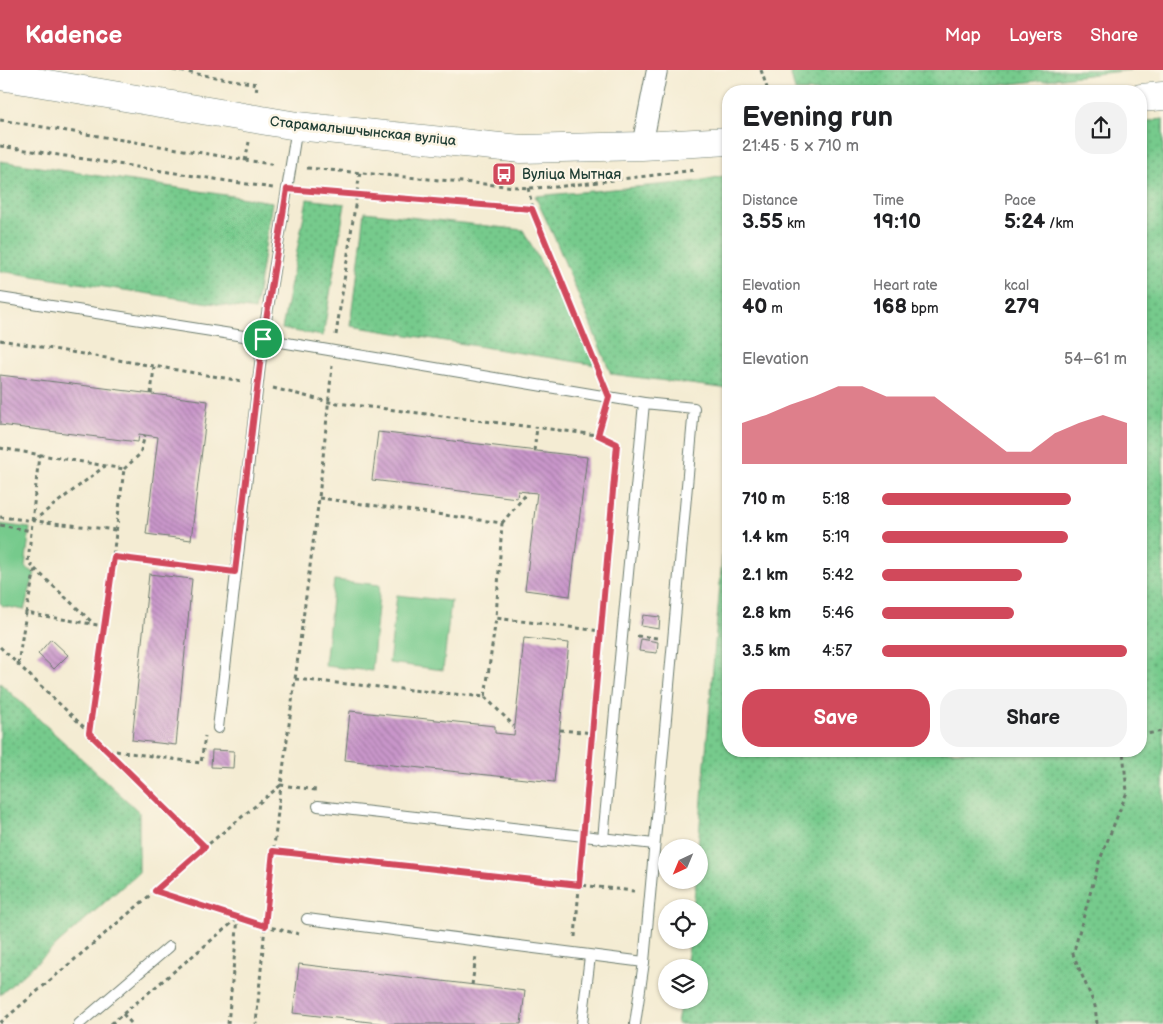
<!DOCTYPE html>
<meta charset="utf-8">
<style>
body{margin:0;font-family:"Balsamiq Sans",sans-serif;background:#f2f2f2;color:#202124;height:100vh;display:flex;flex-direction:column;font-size:19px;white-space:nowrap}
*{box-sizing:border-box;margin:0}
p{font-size:16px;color:#757577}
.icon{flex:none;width:28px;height:28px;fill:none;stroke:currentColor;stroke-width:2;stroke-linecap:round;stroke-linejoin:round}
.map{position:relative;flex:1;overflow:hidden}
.drawer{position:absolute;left:722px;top:15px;width:425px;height:672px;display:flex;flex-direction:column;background:#fff;border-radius:20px;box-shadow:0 1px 4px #0004}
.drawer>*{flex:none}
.needle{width:32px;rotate:224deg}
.buttons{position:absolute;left:658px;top:769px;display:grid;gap:10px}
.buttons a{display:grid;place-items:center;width:50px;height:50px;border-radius:50%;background:#fff;box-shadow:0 1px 4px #0004;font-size:25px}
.pin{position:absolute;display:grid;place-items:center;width:42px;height:42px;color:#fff;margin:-21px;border:2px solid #fff;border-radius:50%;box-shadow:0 1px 5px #0007}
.round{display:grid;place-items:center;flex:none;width:52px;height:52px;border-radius:20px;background:#f2f2f2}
.head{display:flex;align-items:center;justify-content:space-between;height:85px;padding:0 20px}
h1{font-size:28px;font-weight:700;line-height:38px}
.figures{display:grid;grid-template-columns:repeat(3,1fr);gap:8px;height:85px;padding:5px 20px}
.figures div{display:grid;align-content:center}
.figures b{font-size:21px;font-weight:700}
.figures small{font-size:14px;font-weight:400}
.figures p{font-size:14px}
.chart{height:140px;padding:10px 20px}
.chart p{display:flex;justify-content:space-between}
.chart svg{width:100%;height:90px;margin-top:5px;fill:#d1495b;opacity:.7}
.button{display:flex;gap:10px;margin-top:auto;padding:10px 20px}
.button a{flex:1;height:58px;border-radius:20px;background:#d1495b;color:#fff;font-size:20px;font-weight:700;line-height:58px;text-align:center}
.button a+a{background:#f2f2f2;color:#202124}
ul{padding:0 20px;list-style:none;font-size:16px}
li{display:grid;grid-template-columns:80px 60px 1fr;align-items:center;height:38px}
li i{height:12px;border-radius:6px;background:#d1495b}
header{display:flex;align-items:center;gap:30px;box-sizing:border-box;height:70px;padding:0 25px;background:#d1495b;color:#fff}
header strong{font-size:24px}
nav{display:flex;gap:28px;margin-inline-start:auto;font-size:18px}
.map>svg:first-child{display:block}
.grass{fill:url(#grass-dots);stroke:#4a8460}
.park{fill:#76ca8c;stroke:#4a8460}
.building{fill:url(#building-back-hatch)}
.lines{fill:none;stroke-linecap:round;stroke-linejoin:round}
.lane-casing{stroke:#6a7a6c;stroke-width:12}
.street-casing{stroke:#6a7a6c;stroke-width:22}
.secondary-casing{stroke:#6a7a6c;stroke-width:29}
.path{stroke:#6a7a6c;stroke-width:3;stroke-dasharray:4 4;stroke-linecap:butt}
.lane{stroke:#fff;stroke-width:10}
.street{stroke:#fff;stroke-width:20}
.secondary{stroke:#fff;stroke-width:28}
.route-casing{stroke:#fff;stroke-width:10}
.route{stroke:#d1495b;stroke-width:6}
.labels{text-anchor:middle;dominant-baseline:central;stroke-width:5;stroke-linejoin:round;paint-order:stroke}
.street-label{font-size:14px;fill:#1f3d34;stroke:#fcf5e5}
.poi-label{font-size:14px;fill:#1f3d34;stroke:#fcf5e5;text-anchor:start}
</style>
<header>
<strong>Kadence</strong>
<nav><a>Map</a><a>Layers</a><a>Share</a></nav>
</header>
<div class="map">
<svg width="1163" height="954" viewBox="0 0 1163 954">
<defs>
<pattern id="grass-dots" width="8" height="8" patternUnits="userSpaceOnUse" patternTransform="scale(1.25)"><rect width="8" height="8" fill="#76ca8c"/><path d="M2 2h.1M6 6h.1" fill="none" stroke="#60a573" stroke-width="1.8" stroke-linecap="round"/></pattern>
<pattern id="building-back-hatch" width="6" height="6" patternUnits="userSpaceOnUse" patternTransform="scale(1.25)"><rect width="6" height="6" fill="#c996ca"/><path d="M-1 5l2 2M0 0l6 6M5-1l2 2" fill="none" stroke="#a37ca5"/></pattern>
</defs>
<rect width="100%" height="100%" fill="#fcf5e5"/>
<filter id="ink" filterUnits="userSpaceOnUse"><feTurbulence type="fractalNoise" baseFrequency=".02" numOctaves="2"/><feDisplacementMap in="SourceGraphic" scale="10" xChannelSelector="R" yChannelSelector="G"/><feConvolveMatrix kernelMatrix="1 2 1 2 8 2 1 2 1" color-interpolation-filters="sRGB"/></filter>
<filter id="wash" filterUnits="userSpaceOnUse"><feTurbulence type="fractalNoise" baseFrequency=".0096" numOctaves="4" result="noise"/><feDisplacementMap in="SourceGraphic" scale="20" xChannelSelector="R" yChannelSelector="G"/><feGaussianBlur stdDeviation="1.12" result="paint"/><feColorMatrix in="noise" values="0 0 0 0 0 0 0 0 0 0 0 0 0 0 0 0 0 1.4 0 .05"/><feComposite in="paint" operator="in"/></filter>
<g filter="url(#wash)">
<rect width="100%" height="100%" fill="#f4ecd3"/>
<g class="grass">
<path d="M790,0H1130L952,21H795Z"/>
<path d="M1163,49V954H677L681,930H699V898L686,897L690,870H699V838L693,837L696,810H699L698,777L729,406V681H1141V52Z"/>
<path d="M0,91L272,132L255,240L0,201Z"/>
<path d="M729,105V319L611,304L556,171L535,126L692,112Z"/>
<path d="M307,129L345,134L323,266L282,259Z"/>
<path d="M365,142L523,160L596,295L351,256Z"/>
<path d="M0,613L139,742V802L0,925Z"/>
</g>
<g class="park">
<path d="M0,454L30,458L25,497L35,503L24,540L3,536L0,533Z"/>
<path d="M334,510L380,515L372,601L325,596Z"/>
<path d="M397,525L451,531L443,600L389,593Z"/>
</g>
<g id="blocks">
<g class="building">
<path d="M0,305L208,331L191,470L146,464L158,367L139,364L138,372L0,355Z"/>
<path d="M378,362L587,387L570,526L525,520L537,423L518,421L517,428L372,410Z"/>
<path d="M149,504L192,509L176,675L132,670Z"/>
<path d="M643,545L660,547L659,559L641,556Z"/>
<path d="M524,568L569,573L554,712L345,690L350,641L495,656V663L514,665Z"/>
<path d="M51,569L68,585L54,599L38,584Z"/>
<path d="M641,569L658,572L657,583L639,581Z"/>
<path d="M212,680L234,681L233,698L211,697Z"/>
<path d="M299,894L525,921L521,954H387L293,943Z"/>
</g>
</g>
</g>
<g filter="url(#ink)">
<use href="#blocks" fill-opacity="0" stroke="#6a7a6c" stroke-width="1"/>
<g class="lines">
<g class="lane-casing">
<g id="lane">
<path d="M0,228L263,269L644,333L694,338L644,892L635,954"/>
<path d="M218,658L263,269L297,57"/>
<path d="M318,736L654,774"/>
<path d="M603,769L644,333"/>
<path d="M307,849L644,892"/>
<path d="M79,954L169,877"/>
<path d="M582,954L590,886"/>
</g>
</g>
<g class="street-casing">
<path id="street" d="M642,76L657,0"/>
</g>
<g class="secondary-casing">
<g id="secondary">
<path d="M0,6L297,56L521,79L642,76L729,71"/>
<path d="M1141,28L1163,26"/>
</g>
</g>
<g class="path">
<path d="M173,0L257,14L256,24"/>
<path d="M761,0L768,21"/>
<path d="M0,50L276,95"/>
<path d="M0,76L273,118"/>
<path d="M245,91L249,72"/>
<path d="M307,98L528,118L556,117L696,100"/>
<path d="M528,118L533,139L602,310"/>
<path d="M301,120L533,139"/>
<path d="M336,265L360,102"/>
<path d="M0,270L242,311"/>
<path d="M273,318L329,332L598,365"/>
<path d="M151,324L154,297"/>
<path d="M0,378L124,399L113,487"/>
<path d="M534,381L537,358"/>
<path d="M124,399L140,384L145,365"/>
<path d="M319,428L502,453L496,548"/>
<path d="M0,447L116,460"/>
<path d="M33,451L105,396"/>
<path d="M502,453L528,422"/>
<path d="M0,455L31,461"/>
<path d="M35,499L93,553"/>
<path d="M26,543L35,499L28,492L39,385"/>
<path d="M637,566L658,568"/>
<path d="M0,577L89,662"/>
<path d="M18,594L26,543L104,556"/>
<path d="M295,609L485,627L496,548L601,561"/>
<path d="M485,627L514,656"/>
<path d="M560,660L594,663"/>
<path d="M1141,665L1163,661"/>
<path d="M108,680L201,693L205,666"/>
<path d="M585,750L617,374L598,365L605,342"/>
<path d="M205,777L89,663L113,487L222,500"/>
<path d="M273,781L634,821"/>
<path d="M155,821L205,777L281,715L319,428L332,296"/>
<path d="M299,864L265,856L281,715L316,720"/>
<path d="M575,867L582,781"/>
<path d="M472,915L476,886"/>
<path d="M123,944L132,954"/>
<path d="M0,953L155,821L265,856L256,954"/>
<path d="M111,954L238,848"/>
<path d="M228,954L238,848"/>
<path d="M1097,954L1095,936L1073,884L1099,792L1127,722L1123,681"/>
</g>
<use href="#lane" class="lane"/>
<use href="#street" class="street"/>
<use href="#secondary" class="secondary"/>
</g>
</g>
<g class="lines" filter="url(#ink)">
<g class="route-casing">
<path id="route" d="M287,119L532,139L609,327L598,365L617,374L579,815L273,781L265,856L155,821L205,777L89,663L114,487L235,502L263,269Z"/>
</g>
<use href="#route" class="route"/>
</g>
<defs>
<g id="bus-square" transform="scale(1.25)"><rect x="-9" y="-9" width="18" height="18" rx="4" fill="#d1495b" stroke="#fcf5e5"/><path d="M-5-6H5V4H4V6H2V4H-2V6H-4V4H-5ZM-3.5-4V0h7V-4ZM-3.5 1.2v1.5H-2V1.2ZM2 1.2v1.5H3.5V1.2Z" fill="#fff"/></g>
</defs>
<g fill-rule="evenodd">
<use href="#bus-square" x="504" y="104"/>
</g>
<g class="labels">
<g class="street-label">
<text transform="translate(363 61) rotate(6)">Старамалышчынская вуліца</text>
</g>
<g class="poi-label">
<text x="522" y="104">Вуліца Мытная</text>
</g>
</g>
</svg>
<div class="buttons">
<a><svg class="needle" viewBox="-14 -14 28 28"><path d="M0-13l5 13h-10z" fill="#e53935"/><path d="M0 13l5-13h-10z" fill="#757577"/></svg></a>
<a><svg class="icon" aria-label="locate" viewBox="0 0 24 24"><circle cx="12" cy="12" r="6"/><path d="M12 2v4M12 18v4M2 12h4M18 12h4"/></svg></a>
<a><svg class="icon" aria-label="layers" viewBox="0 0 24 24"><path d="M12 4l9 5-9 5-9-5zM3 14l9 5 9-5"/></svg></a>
</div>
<div class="pin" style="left:263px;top:269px;background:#1e9e55"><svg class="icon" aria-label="arrive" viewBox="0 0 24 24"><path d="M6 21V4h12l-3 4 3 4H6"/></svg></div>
<section class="drawer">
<div class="head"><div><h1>Evening run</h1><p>21:45 · 5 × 710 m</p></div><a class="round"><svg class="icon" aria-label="share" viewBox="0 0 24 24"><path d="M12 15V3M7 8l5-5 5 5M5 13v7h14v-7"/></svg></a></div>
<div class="figures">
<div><p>Distance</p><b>3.55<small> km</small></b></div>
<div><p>Time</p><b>19:10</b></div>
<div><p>Pace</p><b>5:24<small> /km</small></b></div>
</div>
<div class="figures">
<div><p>Elevation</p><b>40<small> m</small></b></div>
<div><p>Heart rate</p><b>168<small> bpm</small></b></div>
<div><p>kcal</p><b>279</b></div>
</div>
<div class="chart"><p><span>Elevation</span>54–61 m</p>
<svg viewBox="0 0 160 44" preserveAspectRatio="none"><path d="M0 44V24L10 20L20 15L30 11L40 6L50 6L60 11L70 11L80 11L90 20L100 29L110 38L120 38L130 29L140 24L150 20L160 24V44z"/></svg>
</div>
<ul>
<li><b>710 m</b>5:18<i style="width:77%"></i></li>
<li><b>1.4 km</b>5:19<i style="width:76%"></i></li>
<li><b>2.1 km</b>5:42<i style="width:57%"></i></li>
<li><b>2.8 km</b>5:46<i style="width:54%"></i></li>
<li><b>3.5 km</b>4:57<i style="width:100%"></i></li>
</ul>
<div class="button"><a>Save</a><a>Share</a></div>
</section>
</div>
